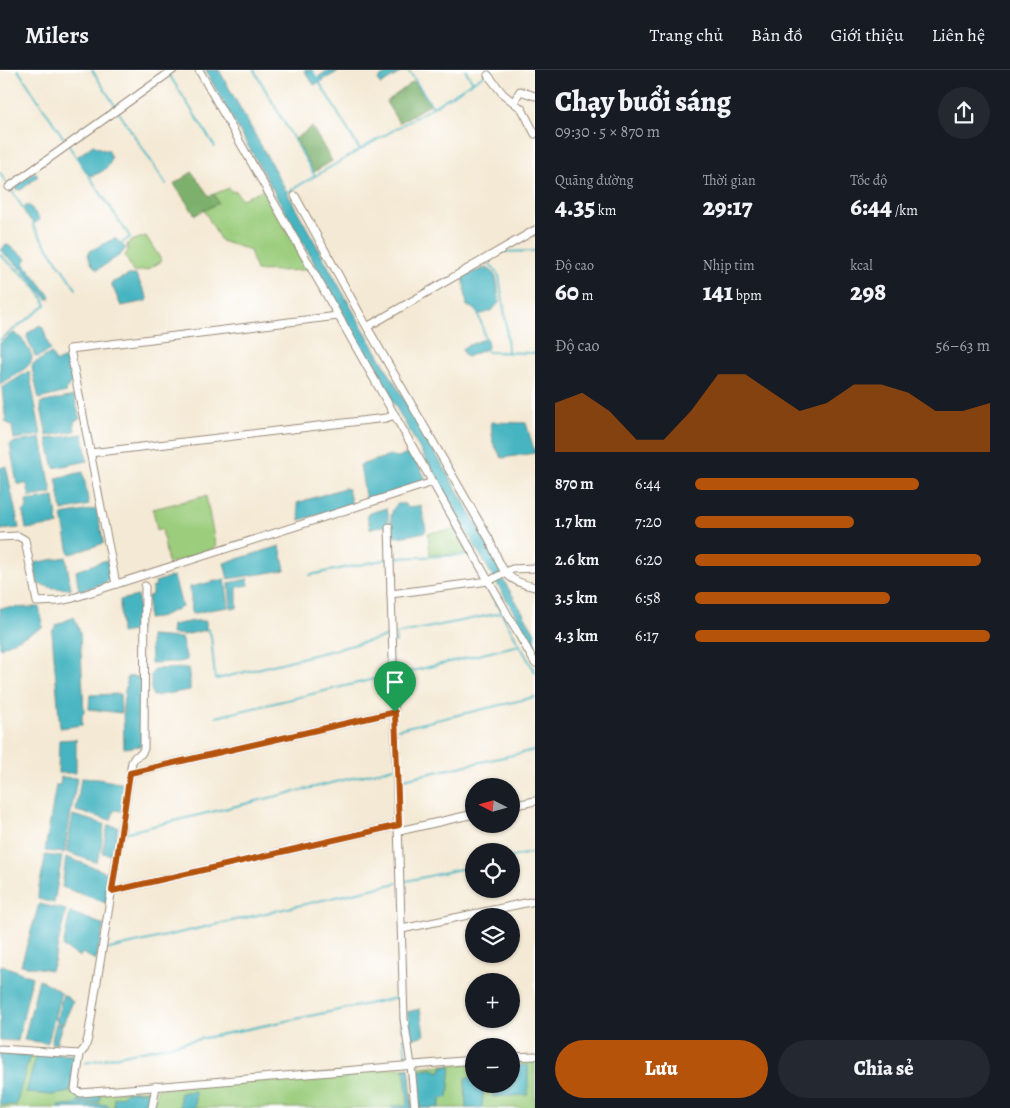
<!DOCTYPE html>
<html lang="vi">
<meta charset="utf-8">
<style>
body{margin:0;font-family:Alegreya,serif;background:#242831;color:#f1f3f6;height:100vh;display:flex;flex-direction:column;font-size:19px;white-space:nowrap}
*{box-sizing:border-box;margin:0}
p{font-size:16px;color:#9ea1a6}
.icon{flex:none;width:28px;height:28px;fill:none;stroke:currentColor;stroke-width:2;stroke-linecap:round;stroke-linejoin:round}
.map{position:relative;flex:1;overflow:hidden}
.side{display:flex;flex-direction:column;background:#171b24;width:475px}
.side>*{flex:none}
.needle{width:32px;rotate:276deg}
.fabs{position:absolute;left:465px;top:708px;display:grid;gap:10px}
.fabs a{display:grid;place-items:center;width:55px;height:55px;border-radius:50%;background:#171b24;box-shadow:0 1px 4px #0004;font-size:25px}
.pin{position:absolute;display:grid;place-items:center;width:42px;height:42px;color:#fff;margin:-51px -21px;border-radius:50% 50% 50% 0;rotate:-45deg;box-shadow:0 0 5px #0007}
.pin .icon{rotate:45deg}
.round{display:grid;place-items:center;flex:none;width:52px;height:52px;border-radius:26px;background:#242831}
.headline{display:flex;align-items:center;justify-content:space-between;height:85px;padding:0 20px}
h1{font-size:28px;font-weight:800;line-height:38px}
.figures{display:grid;grid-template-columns:repeat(3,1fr);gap:8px;height:85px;padding:5px 20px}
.figures div{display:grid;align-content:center}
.figures b{font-size:25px;font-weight:800}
.figures small{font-size:14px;font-weight:400}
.figures p{font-size:14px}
.chart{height:140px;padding:10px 20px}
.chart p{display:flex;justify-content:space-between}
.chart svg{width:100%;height:90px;margin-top:5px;fill:#b45309;opacity:.7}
.cta{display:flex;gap:10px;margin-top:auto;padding:10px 20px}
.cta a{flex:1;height:58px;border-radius:30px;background:#b45309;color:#fff;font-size:20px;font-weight:800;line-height:58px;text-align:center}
.cta a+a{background:#242831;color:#f1f3f6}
ul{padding:0 20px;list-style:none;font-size:16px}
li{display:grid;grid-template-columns:80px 60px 1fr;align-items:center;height:38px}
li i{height:12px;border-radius:6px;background:#b45309}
header{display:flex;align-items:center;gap:30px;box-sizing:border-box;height:70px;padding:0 25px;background:#171b24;border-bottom:1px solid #363941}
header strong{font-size:24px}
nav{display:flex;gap:28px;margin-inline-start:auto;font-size:18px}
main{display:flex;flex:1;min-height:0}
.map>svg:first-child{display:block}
.green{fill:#9bcd7d;stroke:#6b7c4e}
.forest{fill:#7cb06c;stroke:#5c6d45}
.water{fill:#47b5c1;stroke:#417070}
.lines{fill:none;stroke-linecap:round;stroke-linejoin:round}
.stream{stroke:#47b5c1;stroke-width:2}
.minor-casing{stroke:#988a79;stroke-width:9}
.minor{stroke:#fff;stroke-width:7}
.route-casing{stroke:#fff;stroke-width:10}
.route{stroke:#b45309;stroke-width:6}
</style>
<header>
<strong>Milers</strong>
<nav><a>Trang chủ</a><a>Bản đồ</a><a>Giới thiệu</a><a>Liên hệ</a></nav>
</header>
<main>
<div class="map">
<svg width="535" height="1038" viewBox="0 0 535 1038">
<rect width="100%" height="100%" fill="#fff"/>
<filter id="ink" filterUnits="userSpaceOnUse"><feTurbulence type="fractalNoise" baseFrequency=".02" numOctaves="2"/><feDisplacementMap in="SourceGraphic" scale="10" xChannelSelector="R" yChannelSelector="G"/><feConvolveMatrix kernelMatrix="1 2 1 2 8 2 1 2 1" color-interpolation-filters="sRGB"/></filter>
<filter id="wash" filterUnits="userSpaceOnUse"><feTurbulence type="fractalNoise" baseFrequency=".0096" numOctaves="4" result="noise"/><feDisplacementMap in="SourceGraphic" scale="20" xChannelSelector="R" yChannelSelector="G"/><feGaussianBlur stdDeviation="1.12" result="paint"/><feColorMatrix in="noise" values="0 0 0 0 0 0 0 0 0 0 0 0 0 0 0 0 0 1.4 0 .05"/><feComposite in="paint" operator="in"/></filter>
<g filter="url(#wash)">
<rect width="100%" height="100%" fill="#f4e9d4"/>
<g class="green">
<path d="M229,118L232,122L235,121L242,129L264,119L309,199C291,202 274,200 256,201L250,180L221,171L204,140L218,133L214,124Z"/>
<path d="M146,166L162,191L147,200L133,202L125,185L128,181L127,174L131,171Z"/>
<path d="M206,426L216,478L168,494L162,459L157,460L153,439Z"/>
<path d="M455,459L468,484L430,485L428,463Z"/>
<path d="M0,981L78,985L73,1021L75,1025L150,1019L153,1021L150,1038H0Z"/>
<path d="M535,988V1038H418L414,997L474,993V1014H511V990Z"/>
<path d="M409,997L413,1038H154L157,1018Z"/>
</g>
<g class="forest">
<path d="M414,11L430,34L399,53L386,32Z"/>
<path d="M312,57L332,91L314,102L295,69Z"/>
<path d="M192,102L209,126L214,124L218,133L195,145L174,114Z"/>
</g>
<g class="water">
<path d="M205,0H219L353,241L490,477L504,511L535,563V578L469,466Z"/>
<path d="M304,0H312L317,8L328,0H341L314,15Z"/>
<path d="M391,0H405L380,15L378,9Z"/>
<path d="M93,75L104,80H108C117,94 103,103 90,106L77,87Z"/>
<path d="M35,102L38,106L21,120L15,119V116Z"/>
<path d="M25,136H30L40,150L35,153C30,151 24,144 23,138Z"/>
<path d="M115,168L126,178L120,185L97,200L91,193L88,185L90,181Z"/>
<path d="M6,174L27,188L24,193L50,226V229H47L23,200L1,181Z"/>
<path d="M486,198C500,202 497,220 499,232C496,239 485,245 478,244L472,238L467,236L463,206Z"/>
<path d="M129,205H136L148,229L147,231L121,236L111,213Z"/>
<path d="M40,255L43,258L50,280L38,287L35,286L27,267L28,263Z"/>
<path d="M14,263C20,266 24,271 27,277C29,280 32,284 32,288C32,298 8,309 0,315V273Z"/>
<path d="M487,268L488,278L467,287L465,286L462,280L464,277Z"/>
<path d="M51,283L56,292L66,288L68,290L72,313L68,316L66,322L39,329L32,298L33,294Z"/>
<path d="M29,301L41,365L14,369L12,356L6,352L2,318Z"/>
<path d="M74,326L80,349L74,351L75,361L47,366L40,333Z"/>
<path d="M491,352L526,353L535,383L502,388L493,373Z"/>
<path d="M83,364L87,391L54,398L47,369Z"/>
<path d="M41,368L52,423L30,427L27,414H17L10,375L15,372Z"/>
<path d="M412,383L426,409L425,412L366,431L360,395L392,385L394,388Z"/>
<path d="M6,396L19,458L0,460V398Z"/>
<path d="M83,402L89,435L62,441L56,408Z"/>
<path d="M344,418L348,419L352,435L300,450L297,433Z"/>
<path d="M54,427L58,455L26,459L23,442L27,438L26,431Z"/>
<path d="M398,434H405L408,438L421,435L426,459L425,462L405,466L393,467C391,457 388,440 398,434Z"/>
<path d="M386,438L388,443V456L374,457L370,459L367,444Z"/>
<path d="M96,439L104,473L71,484L69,483L62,445Z"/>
<path d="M280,476L285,500L228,509L224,493Z"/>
<path d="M66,487L71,519L54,518L38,514L34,493Z"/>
<path d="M103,491H108C110,500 111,505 106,513L79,521L76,501Z"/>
<path d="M174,506L182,537L157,548L148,549V526L152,525V518L156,516L155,512Z"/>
<path d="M225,509L229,537L209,540L192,544L190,517Z"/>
<path d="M248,509L249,515L238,517L237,520V538H231L229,513Z"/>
<path d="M138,526L139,560L121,563L120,530Z"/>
<path d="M39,537L43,557L0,578V538Z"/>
<path d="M74,547L80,561L84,643L82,644V655L60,658L52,562L56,555Z"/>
<path d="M194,551H206V560L184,565L171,564L172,555Z"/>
<path d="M150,566L181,568L187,590L180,592L151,593Z"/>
<path d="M188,598L190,611V620L153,626L151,619V605L155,599Z"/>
<path d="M142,606L141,676L124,678L123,636L127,607Z"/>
<path d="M120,624L121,643L89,639L90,625Z"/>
<path d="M76,669V703H58L59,670Z"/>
<path d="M61,707L77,708L64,783L45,781L56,715H60Z"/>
<path d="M81,708L98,709L126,714L122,741L114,740L111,750L76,741Z"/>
<path d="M73,745L104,754L101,779L97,791L95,792L66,782Z"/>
<path d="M108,755L118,757L113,785L102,783Z"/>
<path d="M45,785L62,787L54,833L38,829C38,813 44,801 45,785Z"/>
<path d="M66,787L111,804L106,833L62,817Z"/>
<path d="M39,834L66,840L54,892L51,900L21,895Z"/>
<path d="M70,842L104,855L96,890L82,883L80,887L63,877Z"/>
<path d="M2,895L32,907L18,971L0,970V897Z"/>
<path d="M39,909L61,922L48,972L46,973L24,970Z"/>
<path d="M63,924L73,932L63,954L56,951Z"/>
<path d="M420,939L424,965L412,969L407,942Z"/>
<path d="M56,953L62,955L56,974L51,973Z"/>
<path d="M0,984L30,985L16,1035H0Z"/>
<path d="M40,984L75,985L70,1022L54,1025L26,1023L36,986Z"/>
<path d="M528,995V1025L493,1027V1014H511V996Z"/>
<path d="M443,996H451L448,1027L440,1029V1037L420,1038L417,1001L432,999L440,1002Z"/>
<path d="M409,998L412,1038H391L392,1036L406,1035L408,1033L404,999Z"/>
<path d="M465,1008H474V1014H484L482,1038H466Z"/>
<path d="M150,1021L151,1023L148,1038H114V1028L123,1026L126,1022Z"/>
<path d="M195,1021V1038H180V1023Z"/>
<path d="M98,1023L100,1026V1032H78L79,1025Z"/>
<path d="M81,1033L108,1035L110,1038H57L58,1036Z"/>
</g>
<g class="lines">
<g class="stream">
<path d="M18,0L130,167L122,173"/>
<path d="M92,0L116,37"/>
<path d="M254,0L315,106"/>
<path d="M312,0L360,80"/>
<path d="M408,0L433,37"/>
<path d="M465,0L473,12"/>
<path d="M170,6L215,77"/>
<path d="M118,41L166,114"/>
<path d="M0,103L23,138"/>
<path d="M286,123L433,37L492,0"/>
<path d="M34,152L33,156L76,219"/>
<path d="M502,182L535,181"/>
<path d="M0,185C16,199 38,214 46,235L0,270"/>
<path d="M488,190L489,194L493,197L499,206L506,252L508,282"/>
<path d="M478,244L482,255L485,269"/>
<path d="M486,280L488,282L535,283"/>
<path d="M393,488L470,485"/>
<path d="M310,505L388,489"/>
<path d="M485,514L535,602"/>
<path d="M207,559L209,561L211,566L215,608L217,609L389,566"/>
<path d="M395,572H396V564L501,543"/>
<path d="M396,605L519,575"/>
<path d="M216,647L387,606L391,607"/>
<path d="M398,659L535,627"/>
<path d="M399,710L535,680"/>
<path d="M124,763L394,698"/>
<path d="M511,787L535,782"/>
<path d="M402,812L474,796"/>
<path d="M105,880L397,813"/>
<path d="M400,944L402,961"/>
<path d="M404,968L406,994"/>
<path d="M85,993L401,927"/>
</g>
</g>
</g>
<g filter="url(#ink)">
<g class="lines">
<g class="minor-casing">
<g id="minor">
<path d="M199,0L535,593"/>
<path d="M488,5L503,24L522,39L535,64"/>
<path d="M514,32L520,21L535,26"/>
<path d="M9,117L173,0"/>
<path d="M295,126L367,257L489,469C502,497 501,510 535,517"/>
<path d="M367,257L535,160"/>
<path d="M90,383L386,348L395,345"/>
<path d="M389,457L391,524"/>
<path d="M0,467L18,466L25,470L37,532L59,531L73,528L433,412"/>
<path d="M116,514L70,279L338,246"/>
<path d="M130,703L395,642"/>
<path d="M511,736L535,731"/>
<path d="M399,761L474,744"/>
<path d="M112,821L399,755"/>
<path d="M402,859L535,831"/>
<path d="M0,979L80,984L75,1019L76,1021L81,1023L474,990"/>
<path d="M80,984L85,978L88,968L132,692L135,687L141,684L144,679L145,516"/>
<path d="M511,987L535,986"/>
<path d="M152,1038L156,1016"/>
<path d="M415,1038L411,995L404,949L391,524L489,511L512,499L535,498"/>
</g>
</g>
<use href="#minor" class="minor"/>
</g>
</g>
<g class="lines" filter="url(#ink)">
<g class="route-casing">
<path id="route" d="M395,642L399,755L112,821L130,703Z"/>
</g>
<use href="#route" class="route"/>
</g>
</svg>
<div class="fabs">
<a><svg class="needle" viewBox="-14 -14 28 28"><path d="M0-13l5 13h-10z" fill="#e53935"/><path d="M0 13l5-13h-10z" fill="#9ea1a6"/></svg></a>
<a><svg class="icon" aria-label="locate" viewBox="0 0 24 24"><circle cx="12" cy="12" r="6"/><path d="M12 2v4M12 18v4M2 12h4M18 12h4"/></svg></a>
<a><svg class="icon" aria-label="layers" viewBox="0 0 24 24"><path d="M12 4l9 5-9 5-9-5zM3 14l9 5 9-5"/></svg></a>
<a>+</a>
<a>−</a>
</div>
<div class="pin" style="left:395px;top:642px;background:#1e9e55"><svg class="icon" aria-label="arrive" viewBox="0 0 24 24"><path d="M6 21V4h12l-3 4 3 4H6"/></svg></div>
</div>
<section class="side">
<div class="headline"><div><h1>Chạy buổi sáng</h1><p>09:30 · 5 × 870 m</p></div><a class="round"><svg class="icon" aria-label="share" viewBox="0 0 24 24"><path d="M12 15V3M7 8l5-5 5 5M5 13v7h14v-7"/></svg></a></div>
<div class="figures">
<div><p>Quãng đường</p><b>4.35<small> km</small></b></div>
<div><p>Thời gian</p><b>29:17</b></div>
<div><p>Tốc độ</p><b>6:44<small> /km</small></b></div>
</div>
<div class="figures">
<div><p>Độ cao</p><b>60<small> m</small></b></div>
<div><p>Nhịp tim</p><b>141<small> bpm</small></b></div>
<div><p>kcal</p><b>298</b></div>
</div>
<div class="chart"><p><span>Độ cao</span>56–63 m</p>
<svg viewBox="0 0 160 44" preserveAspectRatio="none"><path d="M0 44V20L10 15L20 24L30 38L40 38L50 24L60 6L70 6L80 15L90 24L100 20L110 11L120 11L130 15L140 24L150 24L160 20V44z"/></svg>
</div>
<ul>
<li><b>870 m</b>6:44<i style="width:76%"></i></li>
<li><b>1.7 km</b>7:20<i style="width:54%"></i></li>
<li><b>2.6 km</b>6:20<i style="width:97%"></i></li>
<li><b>3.5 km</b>6:58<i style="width:66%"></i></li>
<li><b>4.3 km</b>6:17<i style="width:100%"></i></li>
</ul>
<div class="cta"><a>Lưu</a><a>Chia sẻ</a></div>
</section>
</main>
